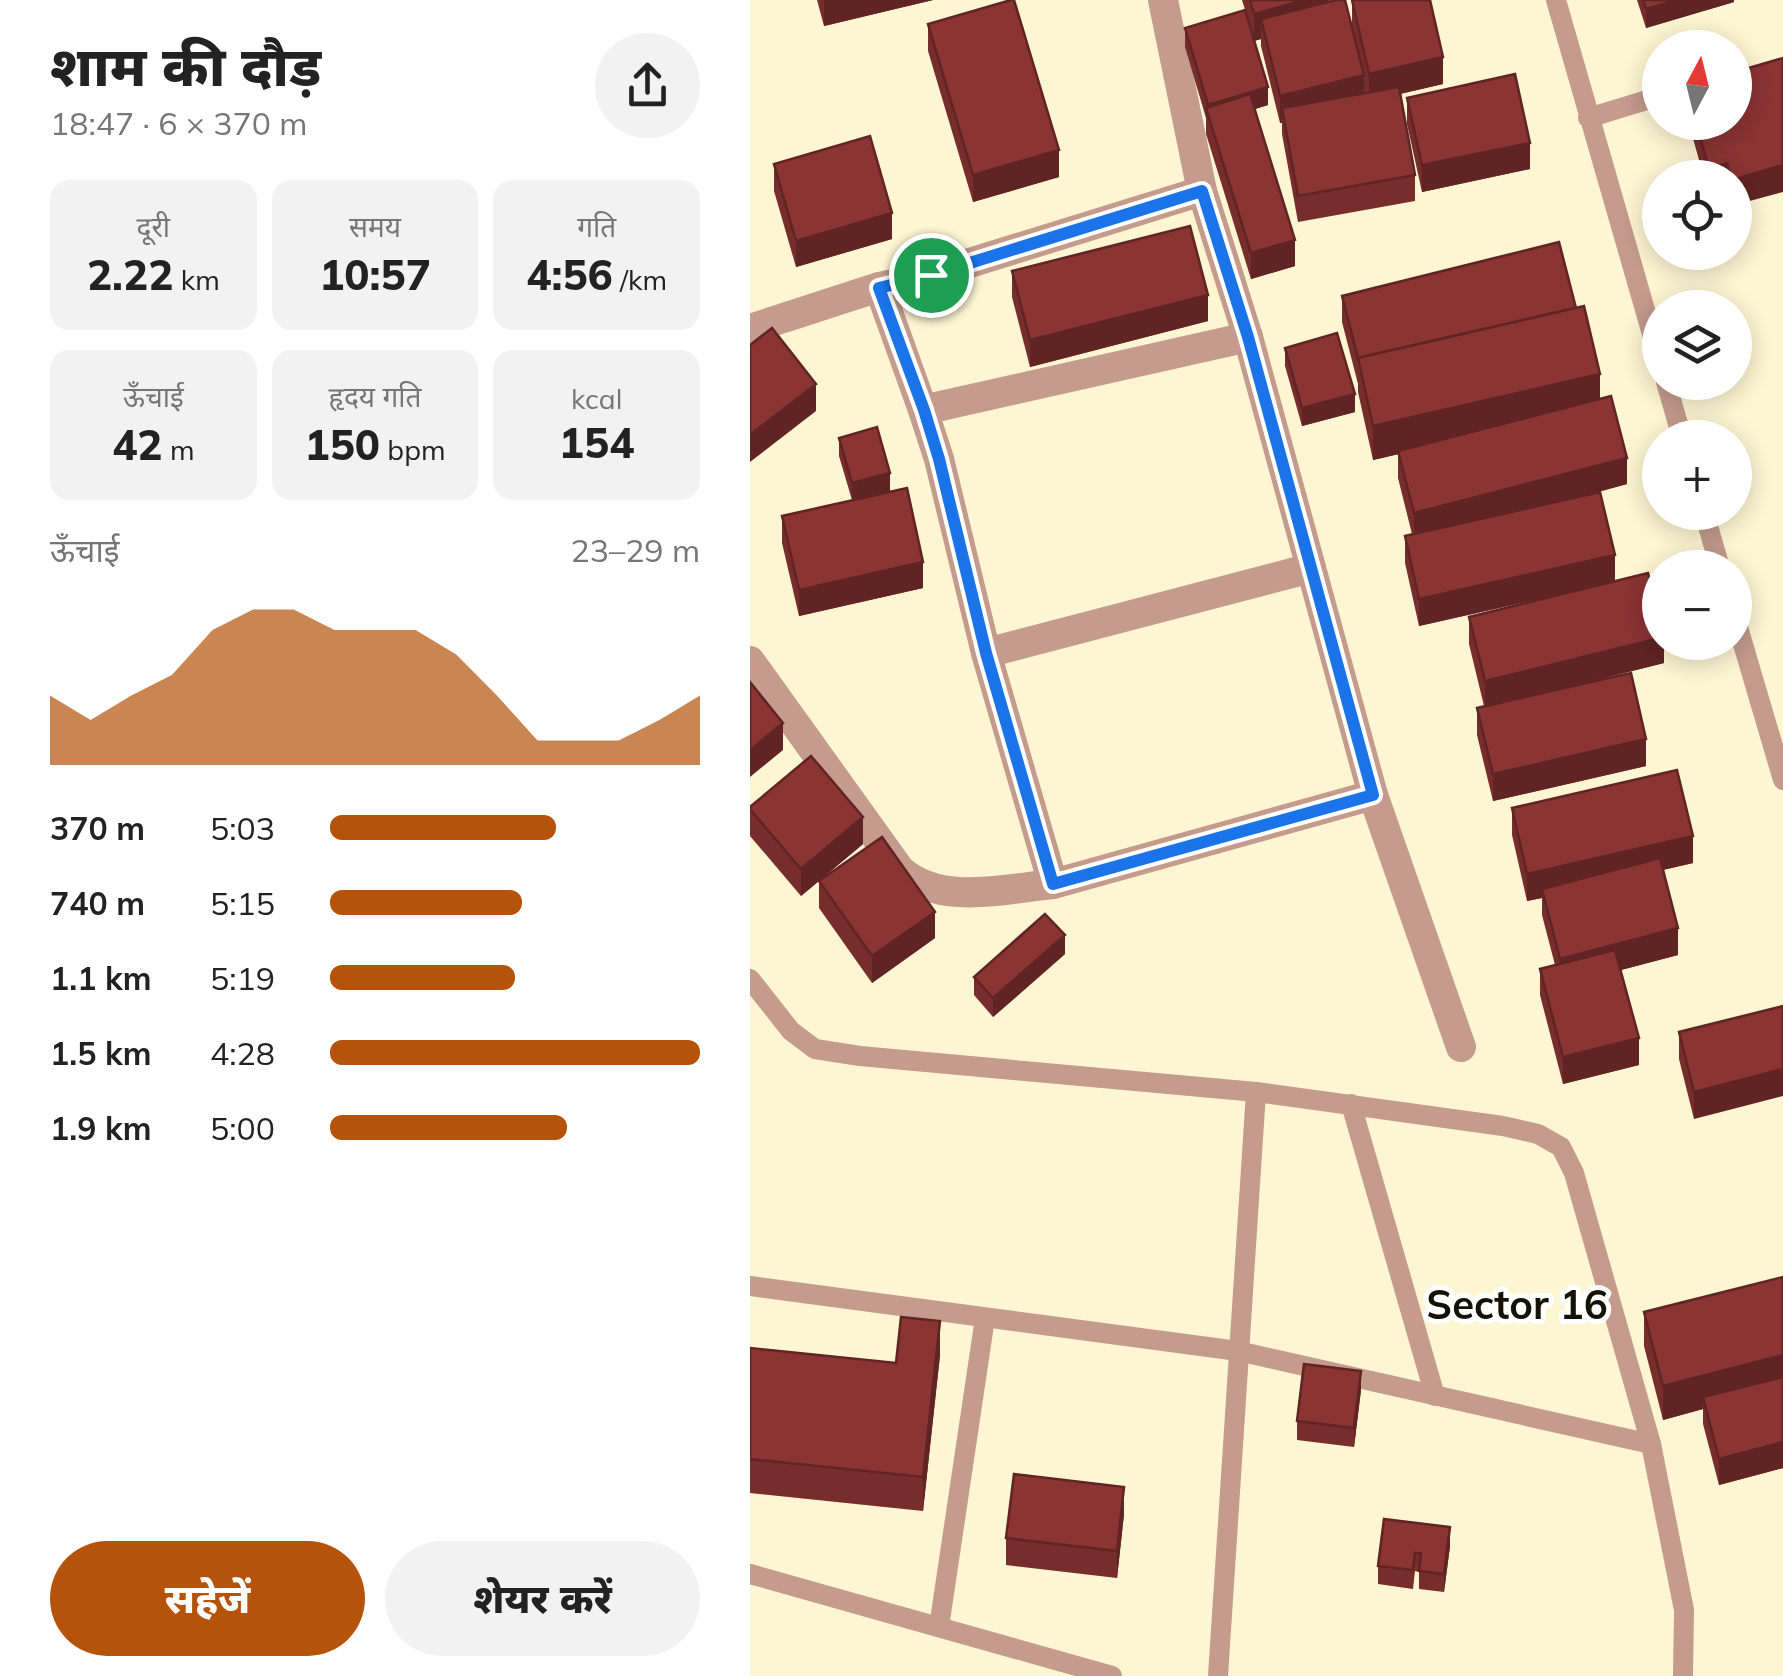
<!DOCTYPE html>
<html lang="hi">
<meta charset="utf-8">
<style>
body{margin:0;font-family:Mulish,"Noto Sans Devanagari",sans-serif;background:#f2f2f2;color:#222;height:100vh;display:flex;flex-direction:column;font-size:38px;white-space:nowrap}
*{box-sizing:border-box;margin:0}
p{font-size:32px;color:#767676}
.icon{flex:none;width:55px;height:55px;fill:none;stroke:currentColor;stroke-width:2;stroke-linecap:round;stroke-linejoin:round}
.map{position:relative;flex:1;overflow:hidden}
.sheet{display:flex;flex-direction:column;background:#fff;width:750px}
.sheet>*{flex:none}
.needle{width:65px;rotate:7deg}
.tools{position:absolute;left:892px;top:30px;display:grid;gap:20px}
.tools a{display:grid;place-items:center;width:110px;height:110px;border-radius:50%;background:#fff;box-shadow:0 5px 25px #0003;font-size:50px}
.pin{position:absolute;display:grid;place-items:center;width:85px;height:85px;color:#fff;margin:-42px;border:5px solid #fff;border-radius:50%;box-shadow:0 2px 10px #0007}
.round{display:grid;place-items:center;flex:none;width:105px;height:105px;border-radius:52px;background:#f2f2f2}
.headline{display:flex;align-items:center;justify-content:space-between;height:170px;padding:0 50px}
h1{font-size:55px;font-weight:800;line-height:75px}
.figures{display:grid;grid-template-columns:repeat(3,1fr);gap:15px;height:170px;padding:10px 50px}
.figures div{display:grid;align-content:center;border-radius:20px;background:#f2f2f2;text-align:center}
.figures b{font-size:42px;font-weight:800}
.figures small{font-size:28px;font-weight:400}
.figures p{font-size:28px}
.chart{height:280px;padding:20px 50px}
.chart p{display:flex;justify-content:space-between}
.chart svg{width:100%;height:180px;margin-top:10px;fill:#b45309;opacity:.7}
.action{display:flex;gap:20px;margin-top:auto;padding:20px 50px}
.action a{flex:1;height:115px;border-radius:60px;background:#b45309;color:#fff;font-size:40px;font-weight:800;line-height:115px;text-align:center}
.action a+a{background:#f2f2f2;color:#222}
ul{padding:0 50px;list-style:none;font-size:32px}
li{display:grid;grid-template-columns:160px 120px 1fr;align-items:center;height:75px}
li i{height:25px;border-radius:12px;background:#b45309}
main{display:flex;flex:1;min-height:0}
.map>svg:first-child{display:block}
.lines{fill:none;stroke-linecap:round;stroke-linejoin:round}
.service{stroke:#c49b8d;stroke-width:20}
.minor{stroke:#c49b8d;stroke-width:30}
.wall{fill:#782d2d}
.shaded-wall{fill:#612424}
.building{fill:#8b3434;stroke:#612424;stroke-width:2.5}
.route-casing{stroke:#fff;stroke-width:20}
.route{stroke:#1a73e8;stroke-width:12}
.labels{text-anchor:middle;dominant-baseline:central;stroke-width:10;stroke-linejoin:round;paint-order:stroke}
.district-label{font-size:40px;font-weight:bold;fill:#141105;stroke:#fff}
</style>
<main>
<section class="sheet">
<div class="headline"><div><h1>शाम की दौड़</h1><p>18:47 · 6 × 370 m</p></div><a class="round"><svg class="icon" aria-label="share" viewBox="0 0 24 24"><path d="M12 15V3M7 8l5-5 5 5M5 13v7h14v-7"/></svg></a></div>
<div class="figures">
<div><p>दूरी</p><b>2.22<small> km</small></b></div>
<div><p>समय</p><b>10:57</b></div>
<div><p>गति</p><b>4:56<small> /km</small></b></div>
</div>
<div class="figures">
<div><p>ऊँचाई</p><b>42<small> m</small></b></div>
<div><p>हृदय गति</p><b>150<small> bpm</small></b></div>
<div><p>kcal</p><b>154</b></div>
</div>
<div class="chart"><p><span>ऊँचाई</span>23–29 m</p>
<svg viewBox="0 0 160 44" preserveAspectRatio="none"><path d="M0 44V27L10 33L20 27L30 22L40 11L50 6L60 6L70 11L80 11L90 11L100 17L110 27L120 38L130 38L140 38L150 33L160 27V44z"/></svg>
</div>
<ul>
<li><b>370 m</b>5:03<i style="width:61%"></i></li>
<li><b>740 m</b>5:15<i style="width:52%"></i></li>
<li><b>1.1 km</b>5:19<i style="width:50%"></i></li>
<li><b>1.5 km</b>4:28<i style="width:100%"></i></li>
<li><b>1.9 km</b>5:00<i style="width:64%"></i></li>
</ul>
<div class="action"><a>सहेजें</a><a>शेयर करें</a></div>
</section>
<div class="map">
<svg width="1033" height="1676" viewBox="0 0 1033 1676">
<rect width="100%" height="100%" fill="#fef6d2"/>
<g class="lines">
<g class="service">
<path d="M806,0L910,362"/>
<path d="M838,118L910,96"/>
<path d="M916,382L932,438"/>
<path d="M954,512L970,568"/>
<path d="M985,617L1033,780"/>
<path d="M0,979L41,1031L65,1049L110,1056L506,1092L753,1126L788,1134L811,1147L824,1173L901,1444L934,1610L933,1676"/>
<path d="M601,1104L685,1396"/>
<path d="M0,1286L488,1351L901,1444"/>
<path d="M0,1574L362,1676"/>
<path d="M189,1627L235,1318"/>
<path d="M468,1676L506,1092"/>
</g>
<g class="minor">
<path d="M413,0L452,191L498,337L623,795L711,1047"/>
<path d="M129,287L173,410"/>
<path d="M0,329L129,287L181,275L452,191"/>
<path d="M498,337L173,410L189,459L236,653L303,884L623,795"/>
<path d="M236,653L561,568"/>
<path d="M0,661L150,870C190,906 253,889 303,884"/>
</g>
</g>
<g class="wall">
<path d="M67,0H183L74,26Z"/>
<path d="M492,0H579L612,68L602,25V0L693,84L650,94L665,175V201L548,222L532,134V123H530L511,46V39L504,41L518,105L505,109L545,266L501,279L456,134V118L435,47V28L497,16Z"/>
<path d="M887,0H984V2L896,28Z"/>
<path d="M178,24L309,177L223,202L178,51Z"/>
<path d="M657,98L780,169L672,192L657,124Z"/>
<path d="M941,122H985V178H954L941,131Z"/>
<path d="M24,164L142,239L46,267L24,191Z"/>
<path d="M262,271L458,321L280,367L262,297Z"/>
<path d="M592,296L850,399L877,484L838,495L865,581L914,642V663L790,694L896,766L743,801L727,735V708L734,706L719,644V617L833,589L669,626L655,563V536L662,534L648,478V454L623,460L608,392V384L592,322Z"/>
<path d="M535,348L605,412L552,426L535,366Z"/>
<path d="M89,438L140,491L173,588L49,616L32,543V516L102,500L89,456Z"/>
<path d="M0,807L113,844L51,896L0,836Z"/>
<path d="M762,808L943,863L913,870L928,955L871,970L889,1065L813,1084L790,995V969L805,965L792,915V898L777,901L762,835Z"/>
<path d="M69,881L185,938L122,983L69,908Z"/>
<path d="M315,954L243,1017L224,995V977Z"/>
<path d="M1033,1006L944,1119L929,1059V1032Z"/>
<path d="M1033,1277V1468L969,1485L953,1424V1409L913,1420L894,1346V1312Z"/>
<path d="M0,1348L146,1363L190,1355L173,1511L0,1493Z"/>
<path d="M611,1390L604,1447L547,1440V1421Z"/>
<path d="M374,1514L367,1578L256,1565V1538Z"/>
<path d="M634,1519L700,1546L694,1592L669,1589V1572L665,1571L663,1589L628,1584V1566Z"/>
</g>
<g class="shaded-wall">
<path d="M74,0H183L74,26Z"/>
<path d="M555,0H579V20L511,19V39L504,41V14Z"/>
<path d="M927,0H984V2L896,28V9Z"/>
<path d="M693,57V84L619,101V74Z"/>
<path d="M614,75V102L532,108V123H530V96Z"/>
<path d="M518,87V105L461,123L458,113V105Z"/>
<path d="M780,143V169L672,192V165Z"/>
<path d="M309,150V177L223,202V175Z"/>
<path d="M977,163V178H959V169Z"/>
<path d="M1033,165V192L985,205V179Z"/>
<path d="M142,213V239L46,267V241Z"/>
<path d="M545,240V266L501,279V253Z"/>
<path d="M458,295V321L280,367V340Z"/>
<path d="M850,374V408L623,460V426Z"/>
<path d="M66,384V411L0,462V435Z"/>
<path d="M605,394V412L552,426V408Z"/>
<path d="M877,458V484L664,540V513Z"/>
<path d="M140,473V491L102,502V483Z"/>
<path d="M865,555V582L669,626V599Z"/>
<path d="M173,562V588L49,616V590Z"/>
<path d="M910,638V642H914V663L735,708V681Z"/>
<path d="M33,723V750L0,777V750Z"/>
<path d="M896,739V766L743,801V774Z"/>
<path d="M113,817V844L51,896V869Z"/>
<path d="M943,836V863L794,897L792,889V898L777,901V874Z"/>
<path d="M185,912V938L122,983V956Z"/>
<path d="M928,928V955L810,986V959Z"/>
<path d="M315,935V954L243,1017V998Z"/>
<path d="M889,1038V1065L813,1084V1057Z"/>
<path d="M1033,1069V1096L944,1119V1092Z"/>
<path d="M190,1321V1355L173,1511V1477Z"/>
<path d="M1033,1355V1389L953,1397V1409L913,1420V1386Z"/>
<path d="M611,1371V1390L604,1447V1428Z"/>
<path d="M1033,1442V1468L969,1485V1459Z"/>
<path d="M374,1487V1514L367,1578V1551Z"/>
<path d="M700,1527V1546L694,1592V1574Z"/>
</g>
<g class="building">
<path d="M261,0H264L309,150L223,175L178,24Z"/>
<path d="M500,0H555L504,14Z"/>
<path d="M586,0H595L614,75L530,96L511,19Z"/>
<path d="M602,0H680L693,57L619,74Z"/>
<path d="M893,0H927L896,9Z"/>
<path d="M495,10L518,87L458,105L435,28Z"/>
<path d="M1033,58V165L985,179L981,178L977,163L959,169L946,122H985V72Z"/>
<path d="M765,74L780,143L672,165L657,98Z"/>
<path d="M649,87L665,175L548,196L532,108Z"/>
<path d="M500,94L545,240L501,253L456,108Z"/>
<path d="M120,136L142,213L46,241L24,164Z"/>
<path d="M440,226L458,295L280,340L262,271Z"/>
<path d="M809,242L826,308L608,358L592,296Z"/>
<path d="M834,306L850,374L623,426L608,358Z"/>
<path d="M22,328L66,384L0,435V345Z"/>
<path d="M587,333L605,394L552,408L535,348Z"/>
<path d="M861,396L877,458L664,513L648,451Z"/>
<path d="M127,427L140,473L102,483L89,438Z"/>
<path d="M157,488L173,562L49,590L32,516Z"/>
<path d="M850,492L865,555L669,599L655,536Z"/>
<path d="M898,573L910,619V638L735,681L719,617Z"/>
<path d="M881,673L896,739L743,774L727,708Z"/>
<path d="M0,682L33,723L0,750Z"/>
<path d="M61,756L113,817L51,869L0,809V807Z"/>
<path d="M927,770L943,836L777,874L762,808Z"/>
<path d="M132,837L185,912L122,956L69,881Z"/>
<path d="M910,858L928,928L810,959L792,889Z"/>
<path d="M295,914L315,935L243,998L224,977Z"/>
<path d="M865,950L889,1038L813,1057L790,969Z"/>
<path d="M1033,1006V1069L944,1092L929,1032Z"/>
<path d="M1033,1277V1355L913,1386L894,1312Z"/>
<path d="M151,1317L190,1321L173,1477L0,1459V1348L146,1363Z"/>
<path d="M554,1364L611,1371L604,1428L547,1421Z"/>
<path d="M1033,1377V1442L969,1459L953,1397Z"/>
<path d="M264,1474L374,1487L367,1551L256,1538Z"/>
<path d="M634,1519L700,1527L694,1574L669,1571L671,1553H665L663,1570L628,1566Z"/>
</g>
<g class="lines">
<g class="route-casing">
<path id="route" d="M452,191L498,337L623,795L303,884L236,653L189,459L174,410L129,288L181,275Z"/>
</g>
<use href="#route" class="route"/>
</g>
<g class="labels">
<g class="district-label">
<text x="767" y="1304">Sector 16</text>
</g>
</g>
</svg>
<div class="tools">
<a><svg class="needle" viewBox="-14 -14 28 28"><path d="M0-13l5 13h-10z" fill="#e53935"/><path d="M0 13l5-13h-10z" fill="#767676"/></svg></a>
<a><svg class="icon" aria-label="locate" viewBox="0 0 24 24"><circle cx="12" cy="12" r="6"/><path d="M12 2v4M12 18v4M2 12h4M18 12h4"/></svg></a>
<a><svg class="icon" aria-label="layers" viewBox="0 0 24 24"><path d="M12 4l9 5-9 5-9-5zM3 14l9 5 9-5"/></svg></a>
<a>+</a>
<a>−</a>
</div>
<div class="pin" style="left:181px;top:275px;background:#1e9e55"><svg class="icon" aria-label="arrive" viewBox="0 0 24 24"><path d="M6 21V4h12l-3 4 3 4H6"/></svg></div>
</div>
</main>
